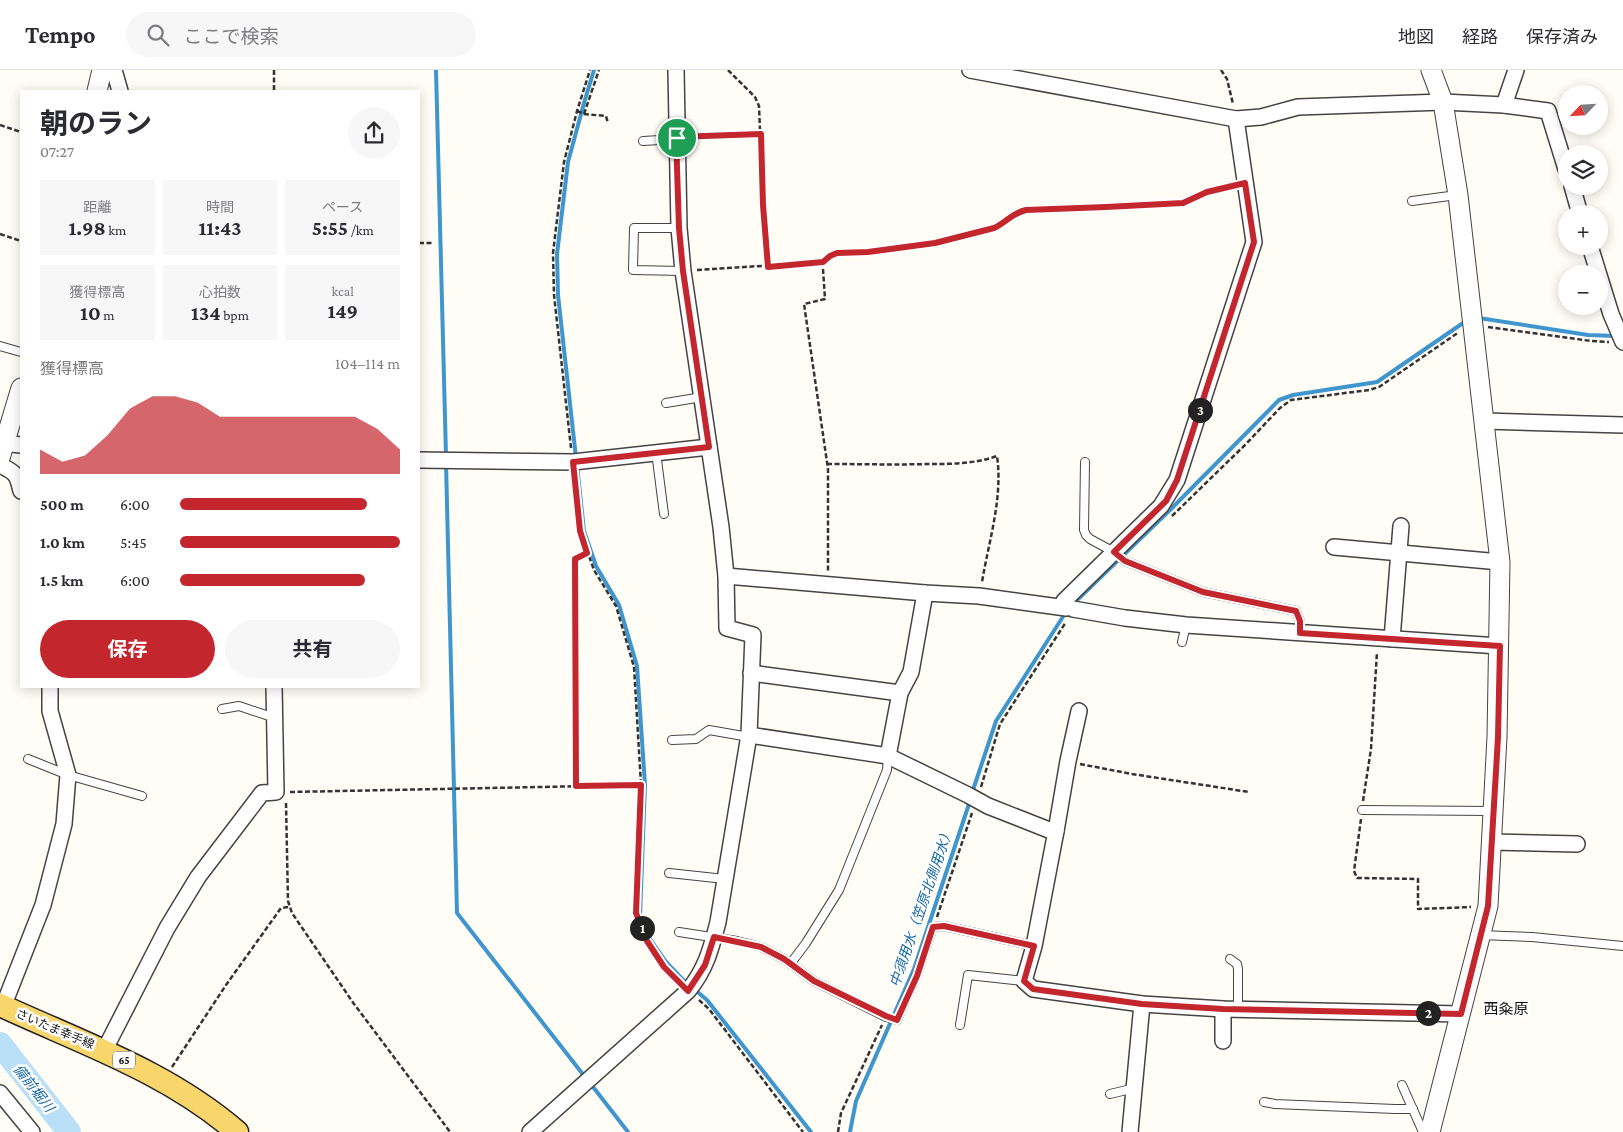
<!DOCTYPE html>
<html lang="ja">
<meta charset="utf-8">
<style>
body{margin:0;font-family:"Crimson Pro","Noto Sans JP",serif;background:#f7f7f7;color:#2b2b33;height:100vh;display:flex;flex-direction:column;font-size:19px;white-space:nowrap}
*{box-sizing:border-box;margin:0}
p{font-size:16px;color:#7c7c81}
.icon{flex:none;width:28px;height:28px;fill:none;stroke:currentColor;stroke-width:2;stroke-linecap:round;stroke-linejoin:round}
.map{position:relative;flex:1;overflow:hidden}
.panel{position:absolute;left:20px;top:20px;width:400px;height:598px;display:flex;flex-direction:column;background:#fff;border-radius:0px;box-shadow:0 2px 12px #0003}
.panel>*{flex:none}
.needle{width:32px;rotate:245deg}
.controls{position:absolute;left:1558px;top:15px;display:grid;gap:10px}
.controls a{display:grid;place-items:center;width:50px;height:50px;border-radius:50%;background:#fff;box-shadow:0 2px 12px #0003;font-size:25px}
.pin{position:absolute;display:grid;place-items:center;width:42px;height:42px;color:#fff;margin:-21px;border:2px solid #fff;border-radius:50%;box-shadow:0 1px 5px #0007}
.km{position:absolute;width:25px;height:25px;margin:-12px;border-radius:50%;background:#222;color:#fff;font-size:14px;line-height:25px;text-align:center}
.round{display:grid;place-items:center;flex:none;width:52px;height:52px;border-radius:26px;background:#f7f7f7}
.summary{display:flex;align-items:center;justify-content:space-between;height:85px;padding:0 20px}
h1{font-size:28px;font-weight:700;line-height:38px}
.stats{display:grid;grid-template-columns:repeat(3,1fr);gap:8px;height:85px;padding:5px 20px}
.stats div{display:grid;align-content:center;border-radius:0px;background:#f7f7f7;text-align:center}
.stats b{font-size:21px;font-weight:700}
.stats small{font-size:14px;font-weight:400}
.stats p{font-size:14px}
.chart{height:140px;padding:10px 20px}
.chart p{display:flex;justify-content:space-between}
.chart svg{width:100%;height:90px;margin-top:5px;fill:#c4262e;opacity:.7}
.cta{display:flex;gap:10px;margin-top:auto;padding:10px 20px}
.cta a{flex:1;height:58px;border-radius:30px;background:#c4262e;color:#fff;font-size:20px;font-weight:700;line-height:58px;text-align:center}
.cta a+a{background:#f7f7f7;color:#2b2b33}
ul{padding:0 20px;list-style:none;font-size:16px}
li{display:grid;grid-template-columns:80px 60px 1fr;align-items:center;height:38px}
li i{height:12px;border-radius:6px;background:#c4262e}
header{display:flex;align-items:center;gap:30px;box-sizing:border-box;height:70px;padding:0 25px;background:#fff;border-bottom:1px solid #e1e1e2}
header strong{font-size:24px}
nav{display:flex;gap:28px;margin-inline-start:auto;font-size:18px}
.search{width:350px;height:45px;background:#f7f7f7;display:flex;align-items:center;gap:12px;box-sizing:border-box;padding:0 18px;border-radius:28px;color:#7c7c81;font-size:19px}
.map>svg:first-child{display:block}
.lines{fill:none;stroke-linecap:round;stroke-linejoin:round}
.stream{stroke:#3f96cf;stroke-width:4}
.river{stroke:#b9e0f7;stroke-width:24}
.service-casing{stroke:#444;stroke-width:10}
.minor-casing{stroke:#444;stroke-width:18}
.tertiary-casing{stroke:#444;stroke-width:21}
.primary-casing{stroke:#222;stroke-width:25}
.path{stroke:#333;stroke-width:2.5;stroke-dasharray:5 2.5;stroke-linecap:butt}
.service{stroke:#fff;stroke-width:8}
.minor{stroke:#fff;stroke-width:15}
.tertiary{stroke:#fff;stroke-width:19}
.primary{stroke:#f9d66b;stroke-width:22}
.route-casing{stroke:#fff;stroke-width:10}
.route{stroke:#c4262e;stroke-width:6}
.labels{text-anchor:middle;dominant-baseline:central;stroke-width:5;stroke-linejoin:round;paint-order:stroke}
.shield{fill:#fff;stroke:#585858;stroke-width:1}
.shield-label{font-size:11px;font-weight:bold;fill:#111}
.street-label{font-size:12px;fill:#111;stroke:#fff}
.water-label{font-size:14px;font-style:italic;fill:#1768a6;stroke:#fff}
.quarter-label{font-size:15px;fill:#111;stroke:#fff}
</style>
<header>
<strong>Tempo</strong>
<div class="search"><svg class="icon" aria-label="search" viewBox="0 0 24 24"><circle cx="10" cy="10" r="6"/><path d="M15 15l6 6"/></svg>ここで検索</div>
<nav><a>地図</a><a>経路</a><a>保存済み</a></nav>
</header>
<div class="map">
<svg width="1623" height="1062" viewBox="0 0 1623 1062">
<rect width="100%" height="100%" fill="#fffdf5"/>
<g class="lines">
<g class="stream">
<path d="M436,0L446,386"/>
<path d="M1479,248L1588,265L1616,266"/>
<path d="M576,388L558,225L557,184L568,92L584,33L594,0"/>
<path d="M446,393L457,843L585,1007"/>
<path d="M577,395L584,461L596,496L619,535L637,596L645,715L640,846L650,869L666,892L688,915"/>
<path d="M1072,535L1172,438L1279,330L1293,325L1377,312L1466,251"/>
<path d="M973,720L996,651L1066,542"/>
<path d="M694,919L707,930L811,1062"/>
<path d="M590,1013L628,1062"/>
<path d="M850,1062L856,1031L914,899L970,731"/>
</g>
<path class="river" d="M0,974L69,1062"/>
<g class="service-casing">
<g id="service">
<path d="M643,71L677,69"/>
<path d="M1412,131L1457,125"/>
<path d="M679,158H634L633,200L683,201"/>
<path d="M0,276L21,282"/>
<path d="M666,333L702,327"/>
<path d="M656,382L664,444"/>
<path d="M1085,392L1084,460L1086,465L1090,469L1114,482L1125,491L1203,522L1296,541L1300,551V563"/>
<path d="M1182,572L1186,555"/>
<path d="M222,639L239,636L275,648"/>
<path d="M672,670L696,669L709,660L749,667"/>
<path d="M28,689L68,705L142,726"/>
<path d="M1362,740L1492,741"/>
<path d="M669,803L725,809"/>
<path d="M679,862L737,871L761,877L784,889L814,911L886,947L897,950L917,905L933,857L944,856L1034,876"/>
<path d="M1480,865L1532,867L1623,876"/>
<path d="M1230,889L1237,894L1238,899V940"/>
<path d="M791,893L806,873L839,820L887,700L888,686"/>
<path d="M960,955L968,905L1024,911"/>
<path d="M1402,1015L1423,1062"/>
<path d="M1110,1024L1135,1018"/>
<path d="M1264,1032L1275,1034L1395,1039H1413"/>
</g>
</g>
<g class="minor-casing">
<g id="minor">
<path d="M114,0L120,21"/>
<path d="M970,0L1236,49L1261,47L1298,37L1443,32L1504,35L1548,41L1566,99"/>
<path d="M1504,35L1516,0"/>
<path d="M1572,116L1580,144"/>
<path d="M1590,176L1611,244L1623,272"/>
<path d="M1485,351L1623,355"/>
<path d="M0,373L21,375"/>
<path d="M419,390L573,392L709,377"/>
<path d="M0,395C16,403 17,404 21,421"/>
<path d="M1334,477L1500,492"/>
<path d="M726,506L925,523L979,526L1066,538"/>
<path d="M1061,537L1064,531L1161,436L1177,410L1254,172L1236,49"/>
<path d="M1073,539L1125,548L1186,555L1499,576"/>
<path d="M1392,569L1401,456"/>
<path d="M751,603L900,623"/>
<path d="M749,665L888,686L968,725L988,736L1049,760L1056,761L1034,876L1024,911L1033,919L1142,934L1223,939L1461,944"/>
<path d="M888,686L900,623L911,602L925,523"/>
<path d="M1056,761L1068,691L1079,641"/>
<path d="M1491,772L1577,774"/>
<path d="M3,937L43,835L64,754L68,705L50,641V616"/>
<path d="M1223,971V939"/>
<path d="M104,981L167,858L198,807L262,723L276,722L274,616"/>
<path d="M0,1023L32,1062"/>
<path d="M530,1062L688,921C706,899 711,879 718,852L749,665L753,565L727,558L726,506L721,457L683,201L679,158L676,0"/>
<path d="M1130,1062L1142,934"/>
</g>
</g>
<g class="tertiary-casing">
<g id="tertiary">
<path d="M97,21L102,0"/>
<path d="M0,388L21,318"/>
<path d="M1430,1062L1488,836L1497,667L1500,492L1458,125L1443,32L1431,0"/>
</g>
</g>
<g class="primary-casing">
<path id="primary" d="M0,935C82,973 168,1002 237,1062"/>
</g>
<g class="path">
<path d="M274,0V21"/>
<path d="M728,0L755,27L759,36L763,135L768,197"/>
<path d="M1221,0L1227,9L1233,34"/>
<path d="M577,41L584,44L606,46L608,53"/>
<path d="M584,44L599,0"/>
<path d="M0,55L21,62"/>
<path d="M690,67L761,64"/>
<path d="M0,164L21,171"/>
<path d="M419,173H432"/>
<path d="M823,199L825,229L804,234L828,399V501"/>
<path d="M697,200L823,192L830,185L837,183L868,182L935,173L994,158C1007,152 1012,143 1026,140L1106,137L1183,133L1207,122L1232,116"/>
<path d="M1488,257L1591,271L1609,272"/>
<path d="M571,378L554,225L553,183L564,92L577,41L590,0"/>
<path d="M827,394C861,394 894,395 928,394C951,394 975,394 997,386C1003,428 989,470 982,512"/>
<path d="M574,406L580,461L594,500L616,536L634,597L641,715L636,843L647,871L664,897L678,911"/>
<path d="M1172,446L1245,375L1280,338L1291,330L1369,320L1379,317L1459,262"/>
<path d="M1080,694L1132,704L1249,722"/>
<path d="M576,716L575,489L587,483"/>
<path d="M981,717L1000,654L1066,552"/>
<path d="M290,722L641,715"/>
<path d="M1363,731L1371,679L1377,582"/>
<path d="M286,733L288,831L292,843L354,934L450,1062"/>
<path d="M1361,749L1354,801L1357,808L1418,809V839L1471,837"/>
<path d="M937,847L972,743"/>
<path d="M699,930L709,939L803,1062"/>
<path d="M172,997L226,915L281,838L289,837"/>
<path d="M838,1062L841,1043L882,955"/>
</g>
<use href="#service" class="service"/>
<use href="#minor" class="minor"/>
<use href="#tertiary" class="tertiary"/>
<use href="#primary" class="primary"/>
</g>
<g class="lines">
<g class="route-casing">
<path id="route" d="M761,64L763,135L768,197L823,192L830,186L837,183L868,182L935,173L994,158C1007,152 1012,143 1026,140L1106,137L1183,133L1207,122L1245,113L1254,172L1177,410L1166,431L1114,482L1125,491L1203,522L1296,541L1300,551V563L1500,576L1498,667L1488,836L1461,944L1223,939L1142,934L1033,919L1024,911L1034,876L944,856L933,857L917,906L897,950L886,946L814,911L784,889L761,877L714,867L705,895L688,921L664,897L647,871L636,843L641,715L576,716L575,489L587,483L580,461L573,392L709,377L683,201L679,158L676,67Z"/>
</g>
<use href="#route" class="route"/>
</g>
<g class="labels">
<rect class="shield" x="113" y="981.5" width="22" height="17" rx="4"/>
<g class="shield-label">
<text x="124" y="990">65</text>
</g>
<g class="street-label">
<text transform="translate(55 959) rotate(23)">さいたま幸手線</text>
</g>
<g class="water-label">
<text transform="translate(921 837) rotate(-71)">中須用水（笠原北側用水）</text>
<text transform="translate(34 1018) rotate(52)">備前堀川</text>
</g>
<g class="quarter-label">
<text x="1506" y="939">西粂原</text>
</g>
</g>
</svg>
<div class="controls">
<a><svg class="needle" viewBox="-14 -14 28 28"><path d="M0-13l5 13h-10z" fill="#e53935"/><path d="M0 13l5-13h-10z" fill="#7c7c81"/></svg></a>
<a><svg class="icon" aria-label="layers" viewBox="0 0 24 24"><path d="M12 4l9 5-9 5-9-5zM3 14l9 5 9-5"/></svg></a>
<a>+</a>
<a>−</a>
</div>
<div class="pin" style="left:677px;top:68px;background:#1e9e55"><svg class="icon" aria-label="arrive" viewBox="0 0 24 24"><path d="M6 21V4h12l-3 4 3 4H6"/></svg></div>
<b class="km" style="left:642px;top:858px">1</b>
<b class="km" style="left:1428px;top:943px">2</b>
<b class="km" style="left:1200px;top:340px">3</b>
<section class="panel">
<div class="summary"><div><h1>朝のラン</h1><p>07:27</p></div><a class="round"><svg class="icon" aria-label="share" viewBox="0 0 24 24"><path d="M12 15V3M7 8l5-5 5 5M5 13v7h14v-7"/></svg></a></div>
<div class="stats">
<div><p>距離</p><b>1.98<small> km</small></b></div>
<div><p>時間</p><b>11:43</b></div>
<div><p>ペース</p><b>5:55<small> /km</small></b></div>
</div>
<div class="stats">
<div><p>獲得標高</p><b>10<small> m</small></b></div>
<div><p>心拍数</p><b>134<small> bpm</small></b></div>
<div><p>kcal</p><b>149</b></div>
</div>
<div class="chart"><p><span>獲得標高</span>104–114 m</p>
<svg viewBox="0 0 160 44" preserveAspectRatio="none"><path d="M0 44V32L10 38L20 35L30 25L40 12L50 6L60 6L70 9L80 16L90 16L100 16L110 16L120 16L130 16L140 16L150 22L160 32V44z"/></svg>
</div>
<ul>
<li><b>500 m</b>6:00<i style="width:85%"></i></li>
<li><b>1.0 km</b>5:45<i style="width:100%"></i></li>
<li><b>1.5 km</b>6:00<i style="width:84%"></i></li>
</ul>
<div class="cta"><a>保存</a><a>共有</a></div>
</section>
</div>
